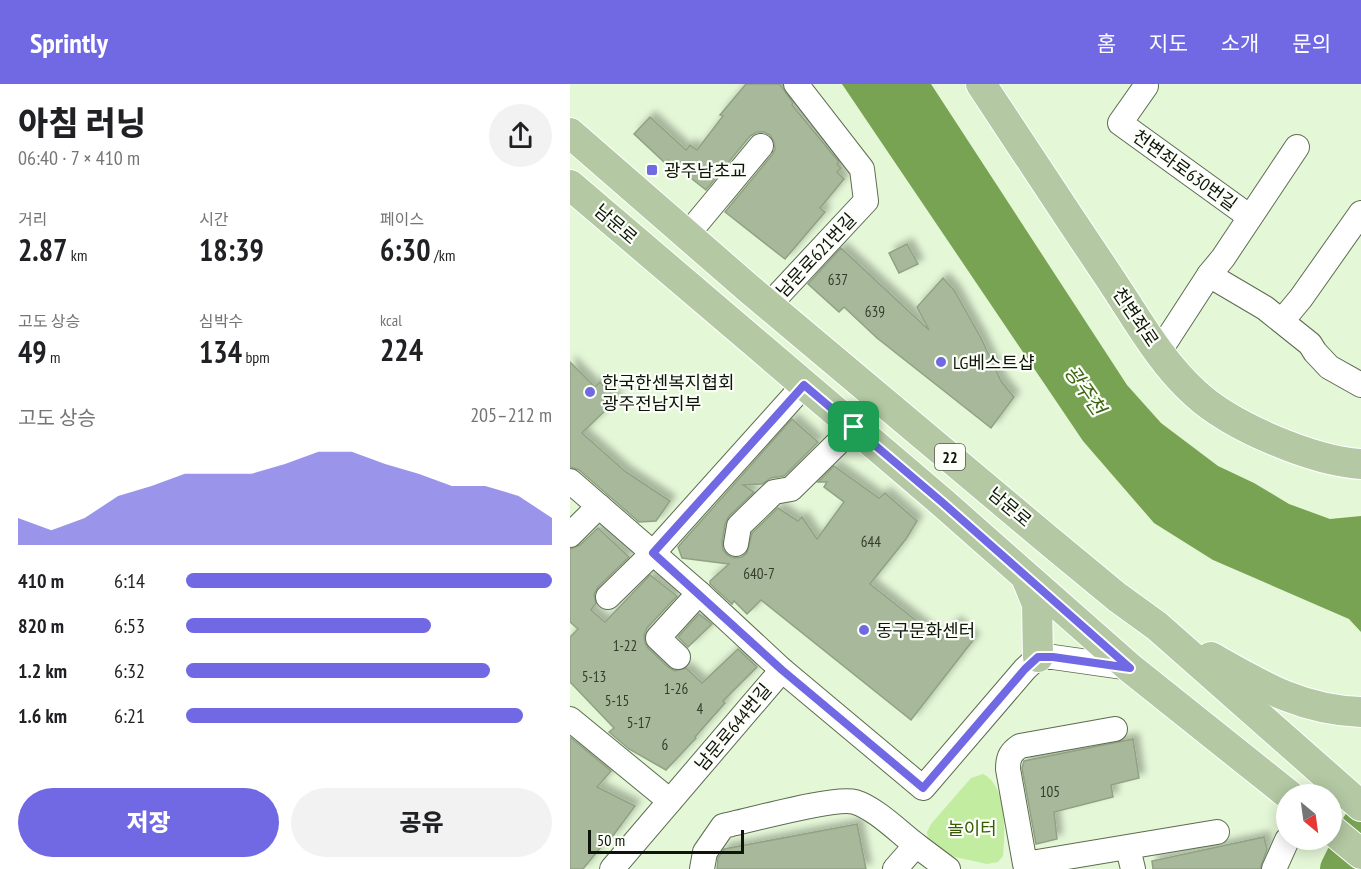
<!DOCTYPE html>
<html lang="ko">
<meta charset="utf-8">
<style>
body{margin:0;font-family:"PT Sans Narrow","Noto Sans KR",sans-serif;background:#f2f2f2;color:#202124;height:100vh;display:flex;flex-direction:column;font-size:22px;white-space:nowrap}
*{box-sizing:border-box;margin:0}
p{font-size:20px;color:#757577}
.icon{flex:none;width:33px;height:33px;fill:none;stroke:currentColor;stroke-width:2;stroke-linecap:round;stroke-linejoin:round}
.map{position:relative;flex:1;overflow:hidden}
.details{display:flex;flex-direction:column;background:#fff;width:570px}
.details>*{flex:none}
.needle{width:39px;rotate:151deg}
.fabs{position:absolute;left:706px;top:700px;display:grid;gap:12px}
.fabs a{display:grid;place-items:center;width:66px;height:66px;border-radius:50%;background:#fff;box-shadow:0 3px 15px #0003;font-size:30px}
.scale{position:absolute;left:18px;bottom:15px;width:156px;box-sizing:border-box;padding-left:6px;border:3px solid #0e1409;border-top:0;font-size:16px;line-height:21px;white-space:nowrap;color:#0e1409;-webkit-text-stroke:4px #fbfff8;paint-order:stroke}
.pin{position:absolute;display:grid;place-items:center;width:51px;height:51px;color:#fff;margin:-26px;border-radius:12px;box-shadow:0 3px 9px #0006}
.round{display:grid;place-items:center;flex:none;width:63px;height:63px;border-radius:32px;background:#f2f2f2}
.overview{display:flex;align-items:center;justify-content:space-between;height:102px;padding:0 18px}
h1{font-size:33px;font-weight:800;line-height:45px}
.stats{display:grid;grid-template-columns:repeat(3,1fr);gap:9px;height:102px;padding:6px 18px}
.stats div{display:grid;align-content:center}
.stats b{font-size:30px;font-weight:800}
.stats small{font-size:16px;font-weight:400}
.stats p{font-size:16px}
.chart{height:168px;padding:12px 18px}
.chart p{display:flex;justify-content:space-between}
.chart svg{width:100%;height:108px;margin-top:6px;fill:#7069e3;opacity:.7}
.cta{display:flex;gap:12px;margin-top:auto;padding:12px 18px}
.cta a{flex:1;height:69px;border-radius:36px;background:#7069e3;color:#fff;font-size:24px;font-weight:800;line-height:69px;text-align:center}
.cta a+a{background:#f2f2f2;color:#202124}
ul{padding:0 18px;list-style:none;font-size:20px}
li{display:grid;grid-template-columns:96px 72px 1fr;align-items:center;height:45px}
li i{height:15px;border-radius:8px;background:#7069e3}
header{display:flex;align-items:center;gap:36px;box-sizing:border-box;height:84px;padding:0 30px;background:#7069e3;color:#fff}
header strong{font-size:28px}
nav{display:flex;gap:33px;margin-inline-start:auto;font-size:21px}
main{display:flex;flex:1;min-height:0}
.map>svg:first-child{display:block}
.green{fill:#c2eda0}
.water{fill:#78a353}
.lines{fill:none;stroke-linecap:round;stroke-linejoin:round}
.river{stroke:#78a353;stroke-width:38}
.building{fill:#a7b99a;stroke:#91a284;stroke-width:1.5;filter:url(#shadow)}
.minor-casing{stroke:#5c6c50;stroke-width:26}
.major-casing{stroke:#fff;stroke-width:32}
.minor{stroke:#fff;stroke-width:24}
.major{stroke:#b3c8a3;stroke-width:30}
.route-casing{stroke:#fff;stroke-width:12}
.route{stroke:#7069e3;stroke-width:8}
.poi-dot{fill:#7069e3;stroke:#fbfff8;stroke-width:2}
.labels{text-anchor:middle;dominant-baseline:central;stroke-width:4.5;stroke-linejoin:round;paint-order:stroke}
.number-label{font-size:15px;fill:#343d2d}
.shield{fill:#fbfff8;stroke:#555a51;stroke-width:1.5}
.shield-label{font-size:16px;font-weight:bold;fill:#0e1409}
.poi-label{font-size:18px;fill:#0e1409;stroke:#fbfff8;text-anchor:start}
.street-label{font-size:18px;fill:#0e1409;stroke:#fbfff8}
.park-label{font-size:18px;fill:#355c00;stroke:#fbfff8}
.water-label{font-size:20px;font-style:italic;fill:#3d640e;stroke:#fbfff8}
</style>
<header>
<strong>Sprintly</strong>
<nav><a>홈</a><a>지도</a><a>소개</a><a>문의</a></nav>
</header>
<main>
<section class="details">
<div class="overview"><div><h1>아침 러닝</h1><p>06:40 · 7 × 410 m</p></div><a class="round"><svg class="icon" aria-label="share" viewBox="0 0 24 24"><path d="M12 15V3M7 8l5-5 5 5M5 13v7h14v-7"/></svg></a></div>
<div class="stats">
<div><p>거리</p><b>2.87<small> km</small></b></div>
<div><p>시간</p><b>18:39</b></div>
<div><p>페이스</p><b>6:30<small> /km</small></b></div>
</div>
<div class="stats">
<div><p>고도 상승</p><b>49<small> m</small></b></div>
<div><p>심박수</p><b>134<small> bpm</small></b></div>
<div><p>kcal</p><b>224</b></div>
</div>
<div class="chart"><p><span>고도 상승</span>205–212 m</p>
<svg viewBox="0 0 160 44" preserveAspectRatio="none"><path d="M0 44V33L10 38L20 33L30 24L40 20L50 15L60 15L70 15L80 11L90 6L100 6L110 11L120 15L130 20L140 20L150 24L160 33V44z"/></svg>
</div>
<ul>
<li><b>410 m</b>6:14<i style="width:100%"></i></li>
<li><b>820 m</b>6:53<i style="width:67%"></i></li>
<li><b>1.2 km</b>6:32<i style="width:83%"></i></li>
<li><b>1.6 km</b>6:21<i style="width:92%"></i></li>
</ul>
<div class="cta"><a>저장</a><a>공유</a></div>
</section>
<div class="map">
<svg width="791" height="785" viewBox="0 0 791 785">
<defs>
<filter id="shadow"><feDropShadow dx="5.5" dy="-5.5" stdDeviation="3" flood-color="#0004"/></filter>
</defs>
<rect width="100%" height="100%" fill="#e4f7d7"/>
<path class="green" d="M413,690C437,701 435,749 433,772L428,778L417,780L376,771L358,757L357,748L361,740L401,694Z"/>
<path class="water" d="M272,0H361L557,301L591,339L648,382L684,399L719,420L760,435L791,432V548L779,535L643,476L584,439L513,357Z"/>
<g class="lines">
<path class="river" d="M769,785L791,741"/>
</g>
<g class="building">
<path d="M176,0H209L212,3L223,19L222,21L269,78L267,80L271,84L267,88L274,95L250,124L255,128L215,175L155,128L202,71L205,65L204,58L200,51L194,48H187L180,52L136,106L98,76L95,79L64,50L80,33L116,66L120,61L127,66L153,32L150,31Z"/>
<path d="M337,160L348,180L329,189L319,169Z"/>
<path d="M271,164L359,246L347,223L373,194L384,206L411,254L431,297L444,313L421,344L307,254L274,223L269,228L238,200Z"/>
<path d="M0,278L25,303L30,298L47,315L12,349L56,388L100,417L86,437L69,438L9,386L0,383Z"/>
<path d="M222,335L248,358L214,392L201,394L192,400L173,401L184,408L159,432L155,440L152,458L153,466L157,471L164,474L172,473L177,469L182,449L208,424L228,437L232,433L247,455L274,418L254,403L257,398H248L264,382L309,414L315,409L347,437L336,455L300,500L371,556L385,538L404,555L341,636L191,516L177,530L164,517L162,520L140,500V497L159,480L112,474L108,463Z"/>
<path d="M28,444L59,473L28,503L24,510L26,519L21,526L35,538L80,491L107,512L77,544L74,551L75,559L78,564L98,583L105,587L116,584L132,599L168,565L187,583L153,617L155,619L125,653L126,654L96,686L59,665L39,648L44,644L0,598V553L8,545L0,538V465L10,461Z"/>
<path d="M129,530L142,540L118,563L108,553Z"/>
<path d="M0,653L41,687L27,703L65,722L42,753L40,752L13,785H0Z"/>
<path d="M563,655L569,694L541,701L543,713L484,728L487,755L466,760L452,684L454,677Z"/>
<path d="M287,740L296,785H147L148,774L154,765Z"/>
<path d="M694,753L697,765L690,785H583L582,777Z"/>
</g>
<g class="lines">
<g class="minor-casing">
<g id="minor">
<path d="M576,2L550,39L680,133"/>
<path d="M117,151L191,62"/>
<path d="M639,191L695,224L740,260L745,268L759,283L791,301"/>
<path d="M199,221L296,117L292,85L226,0"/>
<path d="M712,237L731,214L791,129"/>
<path d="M589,268L639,191L653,174L727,63"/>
<path d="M0,397L129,509L212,586L353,704L455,585L468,573H483L560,584"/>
<path d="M0,451L29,422"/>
<path d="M166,460L169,442L204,408L221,405L284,343"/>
<path d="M38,513L83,469L234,301"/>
<path d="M108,573L88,554L129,509"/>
<path d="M0,635L100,717"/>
<path d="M545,645L450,662C441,668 438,673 438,685L455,780L647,748"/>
<path d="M346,761L378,785"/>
<path d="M558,764L563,785"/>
<path d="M42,785L212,586"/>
<path d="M132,785L135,768L153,742C178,737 265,712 285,718C305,724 329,748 346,761L325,785"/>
<path d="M704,785L717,756"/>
</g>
</g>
<g class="major-casing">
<g id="major">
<path d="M411,0C454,65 496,129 539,193C566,233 590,278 626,310C662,343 743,377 791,380"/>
<path d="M0,49L178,204L478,456L547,513L587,542L791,722"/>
<path d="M0,101L373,419L560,584L719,711"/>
<path d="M456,493L467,520L468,573"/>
<path d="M641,573C692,602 731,626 791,628"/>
<path d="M762,746L791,770"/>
</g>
</g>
<use href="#minor" class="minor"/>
<use href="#major" class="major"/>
</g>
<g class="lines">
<g class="route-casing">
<path id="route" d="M234,301L373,419L560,584L483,573H468L455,585L353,704L212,586L83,469Z"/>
</g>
<use href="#route" class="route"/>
</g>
<g class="poi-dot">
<rect x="76" y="80" width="12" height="12" rx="3"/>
<circle cx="371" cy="278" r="6"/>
<circle cx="20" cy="308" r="6"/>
<circle cx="294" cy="546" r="6"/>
</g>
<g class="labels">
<g class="number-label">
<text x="268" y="195">637</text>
<text x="305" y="227">639</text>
<text x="301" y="457">644</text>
<text x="189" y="489">640-7</text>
<text x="55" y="561">1-22</text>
<text x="24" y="592">5-13</text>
<text x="106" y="604">1-26</text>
<text x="47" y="616">5-15</text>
<text x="130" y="624">4</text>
<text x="69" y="638">5-17</text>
<text x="95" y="660">6</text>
<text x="480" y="707">105</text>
</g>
<rect class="shield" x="365" y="360" width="30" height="26" rx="4.5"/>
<g class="shield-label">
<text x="380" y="373">22</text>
</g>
<g class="poi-label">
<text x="94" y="86">광주남초교</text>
<text x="383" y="278">LG베스트샵</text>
<text x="32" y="298">한국한센복지협회<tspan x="32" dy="21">광주전남지부</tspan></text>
<text x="306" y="546">동구문화센터</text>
</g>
<g class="street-label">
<text transform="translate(615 86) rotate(36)">천변좌로630번길</text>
<text transform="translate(46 140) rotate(41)">남문로</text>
<text transform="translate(246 171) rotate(-47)">남문로621번길</text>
<text transform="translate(566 233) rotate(56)">천변좌로</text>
<text transform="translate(440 423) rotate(40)">남문로</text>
<text transform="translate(163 643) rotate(-50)">남문로644번길</text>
</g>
<g class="park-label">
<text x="402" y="744">놀이터</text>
</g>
<g class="water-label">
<text transform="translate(515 306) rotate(55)">광주천</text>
</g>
</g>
</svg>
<div class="fabs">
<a><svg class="needle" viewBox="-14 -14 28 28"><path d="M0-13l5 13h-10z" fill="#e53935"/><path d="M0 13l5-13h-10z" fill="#757577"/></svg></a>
</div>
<div class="scale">50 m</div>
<div class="pin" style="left:284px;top:343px;background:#1e9e55"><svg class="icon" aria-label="arrive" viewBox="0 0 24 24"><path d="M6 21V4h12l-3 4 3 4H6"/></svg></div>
</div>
</main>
